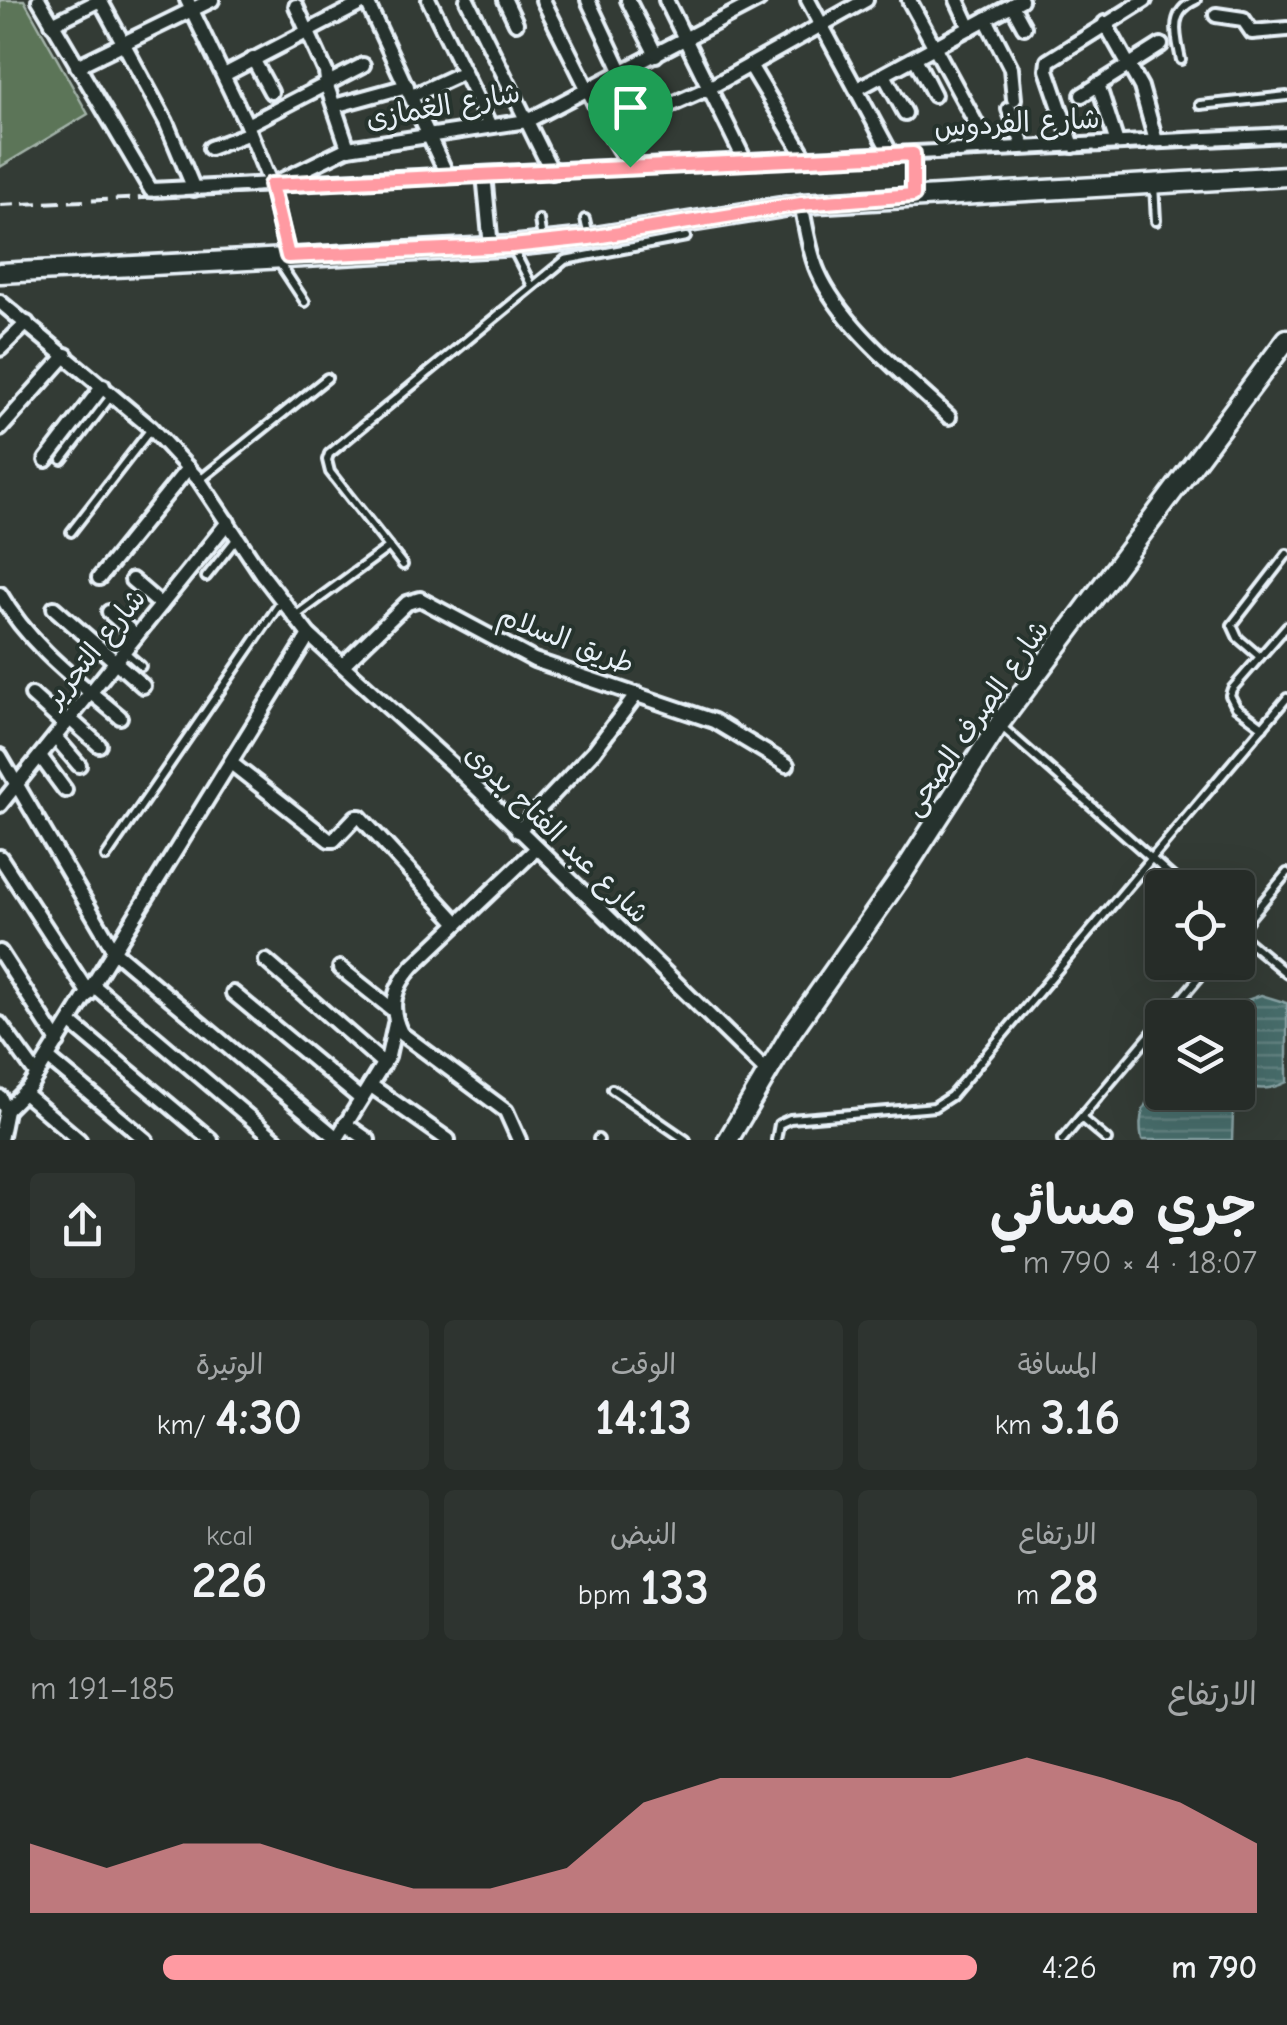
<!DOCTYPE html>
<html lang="ar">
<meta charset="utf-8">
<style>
body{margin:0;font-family:"Comic Neue","Playpen Sans Arabic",sans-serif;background:#2e3430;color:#f1f3f6;direction:rtl;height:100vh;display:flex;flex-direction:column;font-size:38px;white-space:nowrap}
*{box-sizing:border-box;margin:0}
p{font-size:32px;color:#a4a7a8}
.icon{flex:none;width:55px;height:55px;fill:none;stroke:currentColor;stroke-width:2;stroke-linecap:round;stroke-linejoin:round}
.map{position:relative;height:1140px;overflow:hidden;direction:ltr}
.details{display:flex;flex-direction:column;background:#262c28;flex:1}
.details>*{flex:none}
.fabs{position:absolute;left:1145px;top:870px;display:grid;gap:20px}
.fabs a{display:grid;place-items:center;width:110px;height:110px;border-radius:10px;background:#262c28;box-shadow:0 10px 40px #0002,0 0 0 2px #424845;font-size:50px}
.pin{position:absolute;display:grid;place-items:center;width:85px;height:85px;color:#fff;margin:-102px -42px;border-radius:50% 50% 50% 0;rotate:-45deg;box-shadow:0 0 10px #0007}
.pin .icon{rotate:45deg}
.round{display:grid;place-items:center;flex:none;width:105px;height:105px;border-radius:10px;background:#2e3430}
.head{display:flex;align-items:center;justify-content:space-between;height:170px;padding:0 30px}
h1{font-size:55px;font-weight:600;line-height:75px}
.stats{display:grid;grid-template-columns:repeat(3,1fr);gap:15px;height:170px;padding:10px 30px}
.stats div{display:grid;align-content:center;border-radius:10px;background:#2e3430;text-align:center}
.stats b{font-size:50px;font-weight:600}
.stats small{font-size:28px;font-weight:400}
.stats p{font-size:28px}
.chart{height:280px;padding:20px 30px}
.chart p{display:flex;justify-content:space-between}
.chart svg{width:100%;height:180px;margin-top:10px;fill:#ff9aa2;opacity:.7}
ul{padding:0 30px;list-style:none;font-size:32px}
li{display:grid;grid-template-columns:160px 120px 1fr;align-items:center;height:75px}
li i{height:25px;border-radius:12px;background:#ff9aa2}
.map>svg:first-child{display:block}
.park{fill:#5c7459;stroke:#a2b2a8;stroke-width:2.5}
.water{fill:url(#water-rules);stroke:#87a1a3;stroke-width:2.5}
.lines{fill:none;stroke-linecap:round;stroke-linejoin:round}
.lane-casing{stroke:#e8f1f8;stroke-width:14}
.street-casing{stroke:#e8f1f8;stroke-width:20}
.secondary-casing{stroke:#e8f1f8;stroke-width:25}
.lane{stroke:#26332d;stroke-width:6}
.street{stroke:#26332d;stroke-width:12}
.secondary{stroke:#26332d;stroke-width:18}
.rail{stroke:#e8f1f8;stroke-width:4;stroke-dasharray:15 8;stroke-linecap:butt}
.route-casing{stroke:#fff;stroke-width:20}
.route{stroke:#ff9aa2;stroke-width:12}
.labels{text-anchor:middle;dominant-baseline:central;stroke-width:8;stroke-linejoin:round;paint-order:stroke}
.street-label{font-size:28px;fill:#e8f1f8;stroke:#26332d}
</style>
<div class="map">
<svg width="1287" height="1140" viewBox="0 0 1287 1140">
<defs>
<pattern id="water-rules" width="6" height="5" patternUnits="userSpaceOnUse" patternTransform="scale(2.5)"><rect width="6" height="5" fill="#476c6a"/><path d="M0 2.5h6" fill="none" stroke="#628180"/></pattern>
</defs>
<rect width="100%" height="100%" fill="#333b35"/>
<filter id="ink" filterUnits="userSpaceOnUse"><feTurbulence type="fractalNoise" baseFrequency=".01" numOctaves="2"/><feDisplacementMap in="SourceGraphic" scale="20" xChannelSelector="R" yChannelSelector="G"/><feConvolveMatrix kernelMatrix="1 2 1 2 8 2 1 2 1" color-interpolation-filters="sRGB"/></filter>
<g filter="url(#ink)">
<path class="park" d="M0,0H24L88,114L0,167Z"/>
<g class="water">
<path d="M1261,995L1287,1003V1082C1269,1091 1255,1090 1238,1083V1018L1222,1017L1233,1005Z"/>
<path d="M1162,1086V1092L1220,1093L1233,1113L1232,1140H1142C1137,1117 1144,1099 1162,1086Z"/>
</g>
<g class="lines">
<g class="lane-casing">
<g id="lane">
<path d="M1181,60C1176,36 1168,12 1196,0"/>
<path d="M1200,105L1287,96"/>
<path d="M1154,184L1156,221"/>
<path d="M585,219L589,237"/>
<path d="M539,220L542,239"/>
<path d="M512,247L532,286"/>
<path d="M278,261L305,302"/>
<path d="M62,460L112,395"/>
<path d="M200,480L327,378"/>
<path d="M71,532L151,429"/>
<path d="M403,565L330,472L327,460L329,454L565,260L686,237"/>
<path d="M206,577L237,538"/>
<path d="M294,617L389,547"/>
<path d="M124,651L141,666"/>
<path d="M1260,657L1238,638L1232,625L1287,554"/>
<path d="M1002,727L1185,888"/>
<path d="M1263,727L1236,707L1230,695L1232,689L1287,626"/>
<path d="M106,857L281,602"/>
<path d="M1238,932L1287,873"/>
<path d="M1238,933L1287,974"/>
<path d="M1165,1018L1212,962"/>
<path d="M612,1089L686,1140"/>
<path d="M1081,1118L1107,1140"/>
<path d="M598,1139L599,1140"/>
<path d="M776,1140L779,1124L790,1119L924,1108L934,1107L951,1096L1287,698"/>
<path d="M1062,1140L1162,1021"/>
</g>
</g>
<g class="street-casing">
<g id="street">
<path d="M39,0L151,190L1287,135"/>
<path d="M100,0L166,122L194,189"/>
<path d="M187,0L247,125L271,185L288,257"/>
<path d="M366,0L447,175"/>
<path d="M429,0L490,126"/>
<path d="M467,0L552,172"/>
<path d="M505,0L516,23"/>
<path d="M543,0L609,132L630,167"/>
<path d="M588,0L643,117"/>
<path d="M628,0L656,55"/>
<path d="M666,0L744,159"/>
<path d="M808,0L891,154"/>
<path d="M909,0L990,149"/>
<path d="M957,0L970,28"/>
<path d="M1012,5L1024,27"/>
<path d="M1216,15L1243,19L1252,32L1287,29"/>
<path d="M986,19L1011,68L1014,99"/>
<path d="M1105,23L1141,87L1156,141"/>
<path d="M52,24L100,0"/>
<path d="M915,58L934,95"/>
<path d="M253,59L271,92"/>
<path d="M750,65L805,157"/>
<path d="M77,66L212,0"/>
<path d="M224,75L366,1"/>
<path d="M884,75L905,113"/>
<path d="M1098,84L1117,143"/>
<path d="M857,89L1021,0"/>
<path d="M1082,95L1161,45"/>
<path d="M412,96L464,72"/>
<path d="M334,106L407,86"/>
<path d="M1009,109L1024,147"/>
<path d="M247,125L363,65"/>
<path d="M609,132L709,88L866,0"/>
<path d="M1073,146L1047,70L1048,61L1145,0"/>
<path d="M210,148L250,133"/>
<path d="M348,148L527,121L759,0"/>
<path d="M913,154V195"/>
<path d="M484,174L491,247"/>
<path d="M278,182L348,148L328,89L326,72L296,6"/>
<path d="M801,204C806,226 809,252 818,272C842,327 907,377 949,417"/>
<path d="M0,302L151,428L199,480L261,573L309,635L461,773L767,1072"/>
<path d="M0,349L27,323"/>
<path d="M0,429L66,355"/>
<path d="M46,460L103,386"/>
<path d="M99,578L188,468"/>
<path d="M132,580L161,605"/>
<path d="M0,594C29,645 76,680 120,717"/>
<path d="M54,608L143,686"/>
<path d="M109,612L136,636"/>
<path d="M344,664L407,603L420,599L534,660L714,721L787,765"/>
<path d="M32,695L65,725"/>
<path d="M70,719L99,745"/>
<path d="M55,737L79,765"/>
<path d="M0,756L115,952L337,1138"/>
<path d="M40,756L65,790"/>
<path d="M231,763L329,840H334L356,817H360L458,923"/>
<path d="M0,805L228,522"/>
<path d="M518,831L594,751L637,694"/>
<path d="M0,857L89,994"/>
<path d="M0,952L58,1042"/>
<path d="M266,961L384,1064"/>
<path d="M340,968L393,1010"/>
<path d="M94,986L276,1140"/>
<path d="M233,993L361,1099"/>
<path d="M70,1022L211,1140"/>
<path d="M0,1024L37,1075"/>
<path d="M48,1058L146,1140"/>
<path d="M370,1085L448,1140"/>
<path d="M25,1094L79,1140"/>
<path d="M0,1097L6,1110L0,1140"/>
<path d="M6,1110L30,1086L309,635"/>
<path d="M345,1124L368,1140"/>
<path d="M336,1140L388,1056L395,1024"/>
<path d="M519,1140L506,1111L401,1033C388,1007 394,987 413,966L536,849"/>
</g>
</g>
<g class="secondary-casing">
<g id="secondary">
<path d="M0,273L511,246L589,238L801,204L1287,176"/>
<path d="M728,1140L792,1031L903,873L999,724L1287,339"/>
</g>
</g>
<use href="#lane" class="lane"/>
<use href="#street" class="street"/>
<use href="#secondary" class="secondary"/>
<path class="rail" d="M0,205L1287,142"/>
</g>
</g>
<g class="lines" filter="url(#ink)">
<g class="route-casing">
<path id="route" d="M913,154V195L801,204L589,238L512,246L288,256L271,185Z"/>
</g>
<use href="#route" class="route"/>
</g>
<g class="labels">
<g class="street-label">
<text transform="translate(443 106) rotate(-10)">شارع الغمازى</text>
<text transform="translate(1017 123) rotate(-3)">شارع الفردوس</text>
<text transform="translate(566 640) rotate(21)">طريق السلام</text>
<text transform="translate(95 648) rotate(-51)">شارع التحرير</text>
<text transform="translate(976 718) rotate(-55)">شارع الصرف الصحى</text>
<text transform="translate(557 834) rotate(44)">شارع عبد الفتاح بدوى</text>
</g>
</g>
</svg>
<div class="fabs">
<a><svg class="icon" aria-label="locate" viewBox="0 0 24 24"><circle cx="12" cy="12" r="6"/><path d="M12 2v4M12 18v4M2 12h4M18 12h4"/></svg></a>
<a><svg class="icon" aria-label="layers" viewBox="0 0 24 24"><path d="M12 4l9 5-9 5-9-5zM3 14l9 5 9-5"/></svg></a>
</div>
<div class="pin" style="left:630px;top:167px;background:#1e9e55"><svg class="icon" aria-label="arrive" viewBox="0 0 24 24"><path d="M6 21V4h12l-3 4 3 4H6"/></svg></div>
</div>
<section class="details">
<div class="head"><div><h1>جري مسائي</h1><p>18:07 · 4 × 790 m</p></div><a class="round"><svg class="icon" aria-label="share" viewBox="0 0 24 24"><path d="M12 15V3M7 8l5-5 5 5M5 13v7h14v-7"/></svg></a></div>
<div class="stats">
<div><p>المسافة</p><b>3.16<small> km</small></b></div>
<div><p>الوقت</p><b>14:13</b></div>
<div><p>الوتيرة</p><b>4:30<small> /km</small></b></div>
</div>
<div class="stats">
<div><p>الارتفاع</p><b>28<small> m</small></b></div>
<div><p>النبض</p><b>133<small> bpm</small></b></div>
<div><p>kcal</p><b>226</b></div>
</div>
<div class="chart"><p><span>الارتفاع</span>185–191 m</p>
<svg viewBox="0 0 160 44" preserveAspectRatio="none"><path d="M0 44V27L10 33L20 27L30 27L40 33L50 38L60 38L70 33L80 17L90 11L100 11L110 11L120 11L130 6L140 11L150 17L160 27V44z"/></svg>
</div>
<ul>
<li><b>790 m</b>4:26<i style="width:86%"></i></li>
</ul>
</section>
